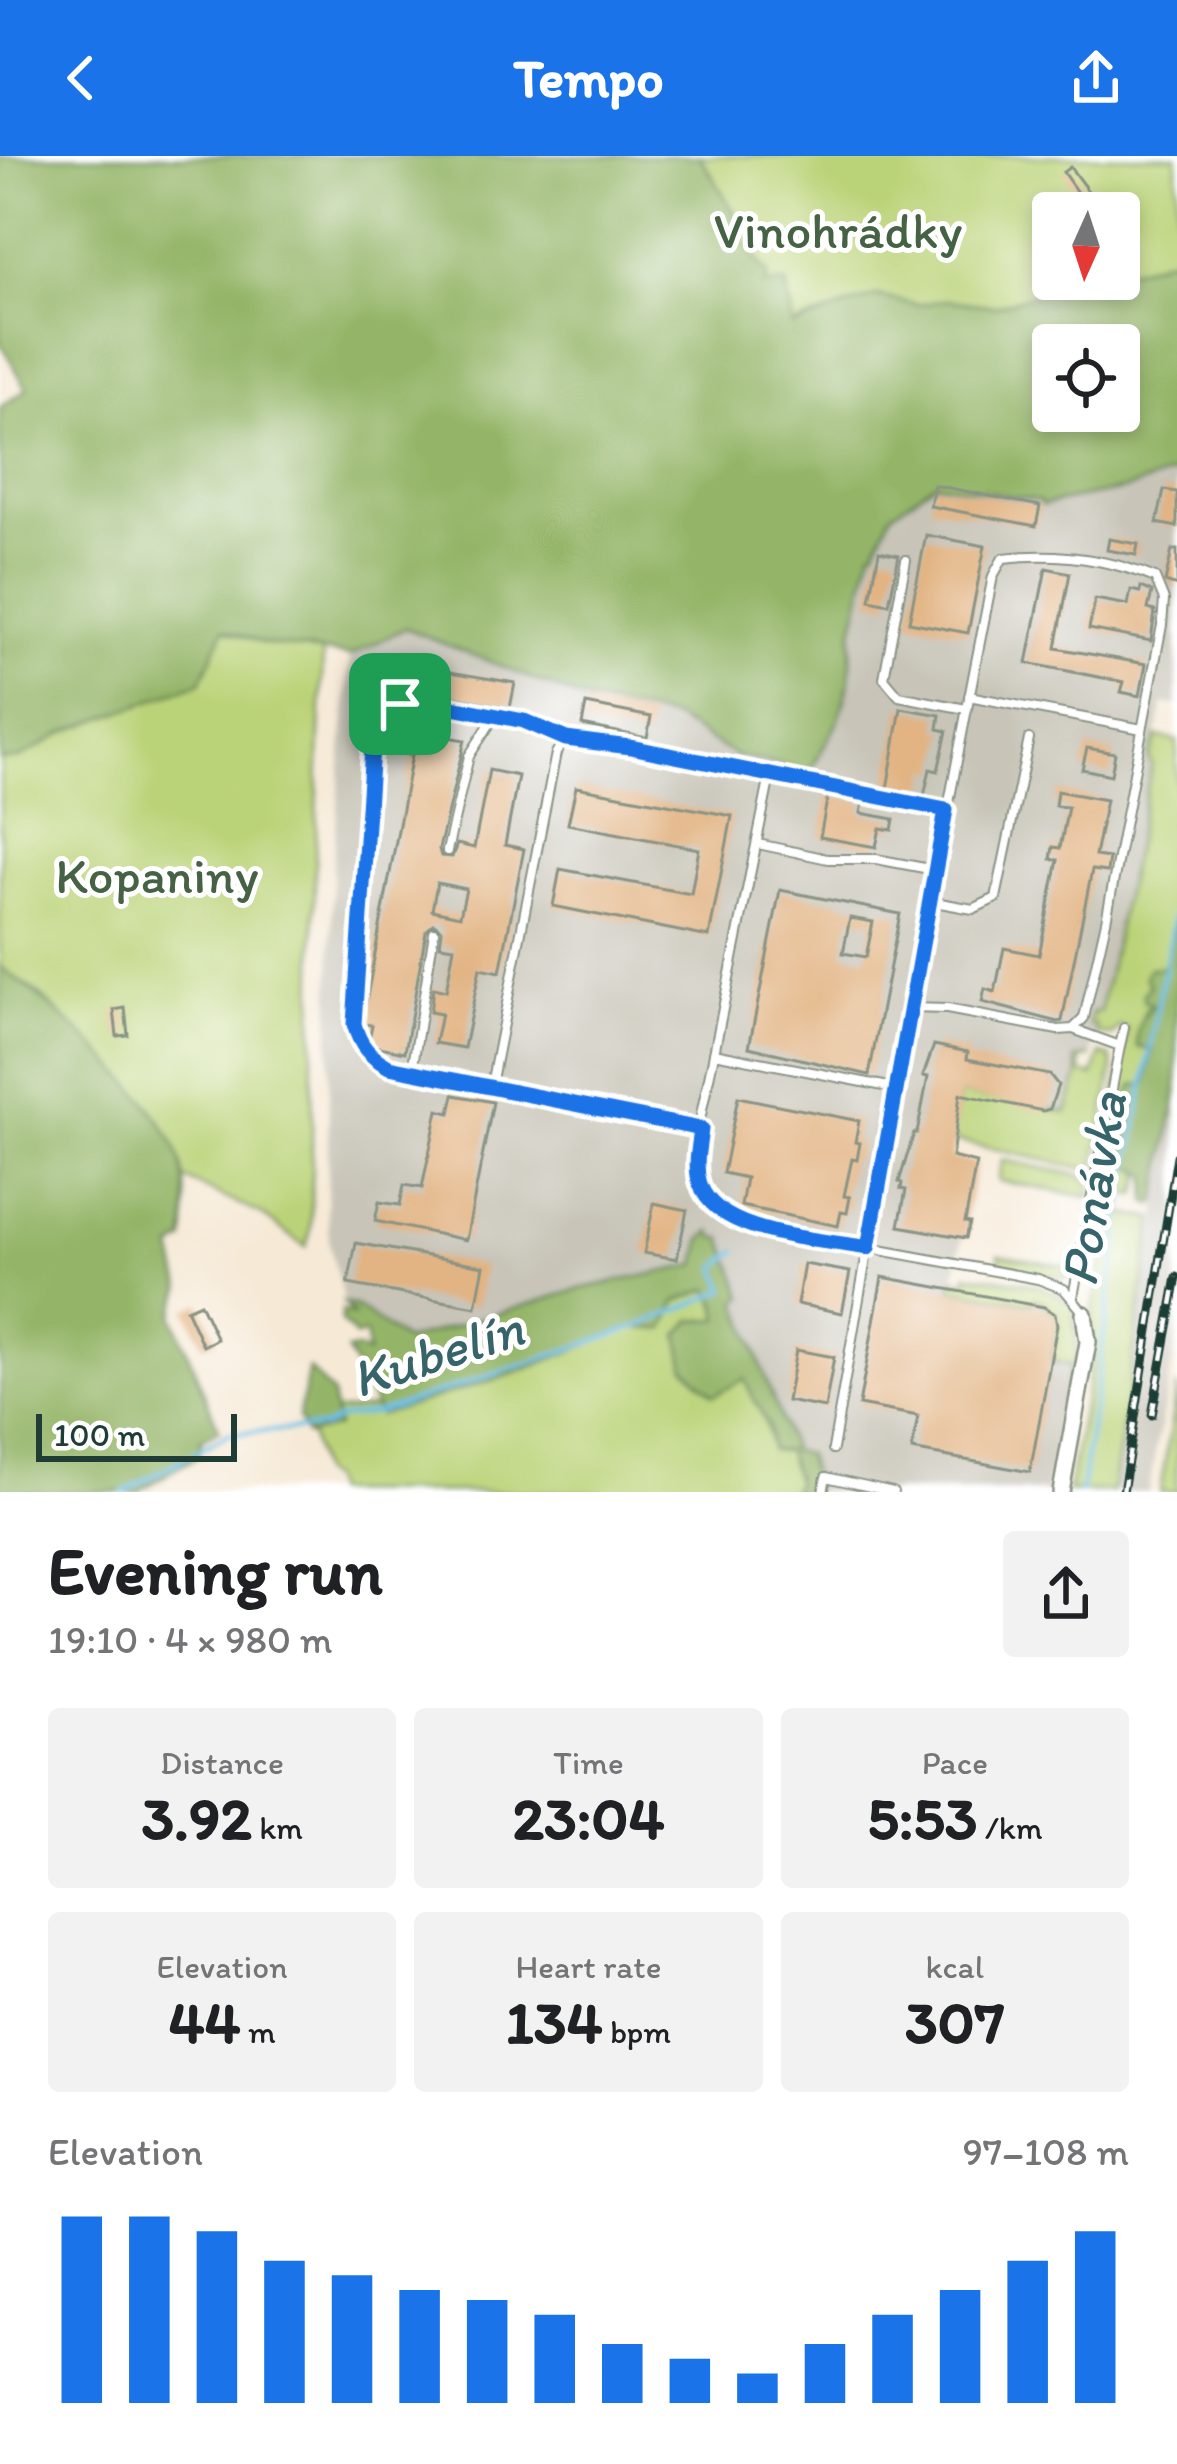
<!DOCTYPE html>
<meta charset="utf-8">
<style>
body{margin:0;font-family:Itim,sans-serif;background:#f2f2f2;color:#202124;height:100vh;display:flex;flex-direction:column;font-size:45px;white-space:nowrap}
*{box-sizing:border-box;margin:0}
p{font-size:39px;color:#757577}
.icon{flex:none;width:66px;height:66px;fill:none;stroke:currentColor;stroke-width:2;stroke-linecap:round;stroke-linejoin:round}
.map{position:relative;height:1336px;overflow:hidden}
.sheet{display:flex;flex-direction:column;background:#fff;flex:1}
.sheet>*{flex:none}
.needle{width:78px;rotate:183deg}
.controls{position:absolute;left:1032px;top:36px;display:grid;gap:24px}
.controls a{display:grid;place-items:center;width:108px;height:108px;border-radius:12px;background:#fff;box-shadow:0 6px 18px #0003;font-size:60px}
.scale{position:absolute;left:36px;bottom:30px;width:201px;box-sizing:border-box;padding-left:12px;border:6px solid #1f3d34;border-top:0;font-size:33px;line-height:42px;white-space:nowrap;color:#1f3d34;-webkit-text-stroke:9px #fff;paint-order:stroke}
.pin{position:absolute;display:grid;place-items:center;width:102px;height:102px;color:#fff;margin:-51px;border-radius:24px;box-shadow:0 6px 18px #0006}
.round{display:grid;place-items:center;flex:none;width:126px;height:126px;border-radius:12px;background:#f2f2f2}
.overview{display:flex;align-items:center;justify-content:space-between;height:204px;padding:0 48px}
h1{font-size:66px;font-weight:700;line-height:90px}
.metrics{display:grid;grid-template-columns:repeat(3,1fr);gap:18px;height:204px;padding:12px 48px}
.metrics div{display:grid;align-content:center;border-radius:12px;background:#f2f2f2;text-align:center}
.metrics b{font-size:60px;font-weight:700}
.metrics small{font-size:33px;font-weight:400}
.metrics p{font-size:33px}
.chart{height:336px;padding:24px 48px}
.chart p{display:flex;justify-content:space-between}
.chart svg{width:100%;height:216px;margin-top:12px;stroke:#1a73e8;stroke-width:6}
header{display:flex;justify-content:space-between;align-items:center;height:156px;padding:0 48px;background:#1a73e8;color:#fff;font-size:54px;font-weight:700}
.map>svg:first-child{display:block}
.industrial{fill:#c8c4b8}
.green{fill:#bbd378;stroke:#6d8856;stroke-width:3}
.forest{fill:#94b568;stroke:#5a794e;stroke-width:3;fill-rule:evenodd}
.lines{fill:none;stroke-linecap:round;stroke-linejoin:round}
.stream{stroke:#6abfe7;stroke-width:4.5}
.building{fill:#e2b483;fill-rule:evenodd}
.service-casing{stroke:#8a9486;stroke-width:12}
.minor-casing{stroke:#8a9486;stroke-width:20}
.service{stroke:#fff;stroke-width:8}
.minor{stroke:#fff;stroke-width:15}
.rail-casing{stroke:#1f3d34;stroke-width:9}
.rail{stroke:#fff;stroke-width:4.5;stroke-dasharray:14;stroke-linecap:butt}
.route-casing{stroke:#fff;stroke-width:24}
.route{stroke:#1a73e8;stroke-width:15}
.labels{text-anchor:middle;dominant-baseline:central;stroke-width:10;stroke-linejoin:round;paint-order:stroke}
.park-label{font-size:51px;fill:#466245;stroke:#fff}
.water-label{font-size:54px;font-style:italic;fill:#36646a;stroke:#fff}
</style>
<header><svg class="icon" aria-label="back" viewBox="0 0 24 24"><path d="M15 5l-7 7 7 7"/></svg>Tempo<svg class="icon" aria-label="share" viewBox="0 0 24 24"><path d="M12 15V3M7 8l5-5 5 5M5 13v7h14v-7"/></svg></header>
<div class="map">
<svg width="1177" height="1336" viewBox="0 0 1177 1336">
<rect width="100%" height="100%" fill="#fff"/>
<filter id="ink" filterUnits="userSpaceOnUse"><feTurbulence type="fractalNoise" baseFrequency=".00833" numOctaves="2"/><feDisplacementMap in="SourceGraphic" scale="24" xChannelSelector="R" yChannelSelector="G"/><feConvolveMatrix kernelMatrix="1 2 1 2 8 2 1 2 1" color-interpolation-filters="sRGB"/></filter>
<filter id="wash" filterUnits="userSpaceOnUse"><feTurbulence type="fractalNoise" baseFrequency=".004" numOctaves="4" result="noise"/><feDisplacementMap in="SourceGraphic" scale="48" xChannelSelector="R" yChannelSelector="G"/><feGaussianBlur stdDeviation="2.7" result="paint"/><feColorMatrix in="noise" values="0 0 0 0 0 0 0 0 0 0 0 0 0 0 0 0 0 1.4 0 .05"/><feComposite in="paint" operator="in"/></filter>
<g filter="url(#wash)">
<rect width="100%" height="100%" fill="#f6ead7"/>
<g class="industrial">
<path d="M1177,316V549L1163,548L1092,900L1077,903L1079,918L1067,957L1045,952L955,984L952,1001L976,1007L955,1121L1033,1134L1058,1152L1070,1208L1047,1336H807L702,1085L698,1109L584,1132L405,1185L357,1151L344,1147L329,1088L327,1049L333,708L350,500L406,472L587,545L672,562L736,600L810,615L838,565L850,524L852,479L872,393H876L891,358L934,326L1039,345L1043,349L1127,333Z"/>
<path d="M1177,935V1181L1148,1336H1112Z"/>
</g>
<g class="green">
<path d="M700,0H1177V100L1119,117V57H1053V123H1095L993,150L947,144L918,149L876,140L792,170L791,150L763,130L768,119L751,97L734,56Z"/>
<path d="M224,473L263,487L323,496L315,712L311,1073L306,1091L262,1059L183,1022L173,985L121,919L40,839L0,811V604L18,602L65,576L201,526Z"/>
<path d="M1157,581L1177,585V701L1173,708L1177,712C1177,753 1177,798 1150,830L1153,848L1144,855L1142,868L1153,893L1146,929L1132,953L1124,1004L1143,1018L1137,1039L1115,1036L1119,1022L1101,1017L1128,873L1120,871L1112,880L1097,879V871L1090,869L1093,856H1100L1152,608L1149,602Z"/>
<path d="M1101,898L1111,902L1113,912L1094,1015L952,984L960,938L1067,956L1079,918L1076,903L1092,900L1081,903V917L1093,920Z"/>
<path d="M1002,1004L1082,1020L1091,1029L1089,1041L998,1025Z"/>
<path d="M1112,1056L1154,1063L1112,1336H1068L1093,1196L1092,1158Z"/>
<path d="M999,1098L1068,1111L1069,1118L1066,1122L1001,1108Z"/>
<path d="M968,1118C1004,1125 1057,1123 1077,1158L1073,1160C1084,1200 1064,1256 1057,1297L1070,1209L1052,1205L1058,1162L1042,1145L1033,1143L1032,1147L952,1133L954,1123L965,1125Z"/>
<path d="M709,1133C718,1148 719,1162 726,1178C741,1215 766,1253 771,1293L787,1295L796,1325L792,1336H332L329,1323L320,1318L310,1277L336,1271L333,1256L375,1251L380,1259L518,1216L629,1172L665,1173L677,1145Z"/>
<path d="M1177,1230V1336H1160Z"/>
</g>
<g class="forest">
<path d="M0,0H700L734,56L751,97L768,119L764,129L786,128L793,170L876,140L918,149L947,144L993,150L1095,123H1119V117L1177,100V316L1127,333L1042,349L1039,345L935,326L891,358L876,393L872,394L852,479L850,524L838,566L810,615L736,600L673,562L587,545L406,472L350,500L263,487L224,473L201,526L65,576L18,603L0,604V251L27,233L0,186ZM1053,189H1119V255H1053Z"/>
<path d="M1177,754V936L1157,1046L1153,1049L1147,1046L1148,1020L1124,1004L1132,953L1127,942L1134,929L1146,928L1152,894L1138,891C1134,872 1143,860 1153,849L1144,846L1143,838L1150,830L1145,821L1149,812H1165Z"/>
<path d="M0,811C54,849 140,926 172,984C188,1013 188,1053 185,1085L173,1093L182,1132L173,1160L219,1274L201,1284L199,1299L137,1336H0Z"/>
<path d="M712,1075L715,1081L723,1082L744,1141L738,1145L792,1295L806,1298L815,1336H792L796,1325L787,1295L771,1294L768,1270L744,1223L714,1239L686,1212L679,1179L692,1164L720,1163L718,1148L709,1133L677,1145L665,1173L629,1172L518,1216L379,1259L347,1195L356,1193L367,1198L366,1178L356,1181L341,1166L342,1155L353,1159L344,1147L357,1151L405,1185L584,1132L697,1109L702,1084Z"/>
<path d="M309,1213L332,1238L337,1271L306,1279L298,1262Z"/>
</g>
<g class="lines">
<g class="stream">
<path d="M124,1336L228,1278L324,1271L341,1262L380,1256L640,1170L726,1134L717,1111L737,1095"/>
<path d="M1081,1336L1121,1059L1177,741"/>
</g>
</g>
<g id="blocks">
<g class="building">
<path d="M1070,11L1093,42L1085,48L1063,16Z"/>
<path d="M934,329L1040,350L1036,370L930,350Z"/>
<path d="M1164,334L1177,336V371L1157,367Z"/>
<path d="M926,379L985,390L968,477L909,466Z"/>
<path d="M1109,383L1138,388L1136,399L1107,394Z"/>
<path d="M1172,394H1177V430L1165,426Z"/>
<path d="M879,395L899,399L889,448L870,444Z"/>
<path d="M1046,412L1070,417L1056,492L1146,508L1140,540L1121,536L1124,526L1027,507Z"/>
<path d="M1141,431L1152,436L1148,453L1155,455L1151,485L1089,473L1095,443L1128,449L1131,434L1140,436Z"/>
<path d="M397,507L515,527L510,552L392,527Z"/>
<path d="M586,548L651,561L647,582L582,569Z"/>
<path d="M901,552L940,559L938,573L947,575L938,615L930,613L924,640L887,633Z"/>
<path d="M416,567L439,571L437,579L465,584L439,693L441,700L452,701L457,688L474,692L489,614L518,620L505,689L524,693L500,816L480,812L464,892L435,887L441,858L430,856L433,832L446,835L454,791L440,789L442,774L434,768L426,775L405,896L374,890L369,883L372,869L363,868V862L412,599L400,597L404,572L415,575ZM437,727L466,733L460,760L432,754Z"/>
<path d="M1087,592L1115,597L1111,619L1082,613Z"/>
<path d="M576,631L732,660L709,781L553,750L560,713L691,738L699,693L568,668Z"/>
<path d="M1057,635L1106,644L1095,700L1109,702L1107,716L1092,714L1062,865L1058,866L982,846L985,833L995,836L1004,792L1039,799L1058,704L1051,703L1053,691L1060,692L1068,651L1055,650Z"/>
<path d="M828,639L863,646L861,657L894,663L892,674L880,672L876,691L820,681Z"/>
<path d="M780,734L900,758L869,919L749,891ZM850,762L873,766L866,801L843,797Z"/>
<path d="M125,852L128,879L117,880L114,854Z"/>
<path d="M934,889L968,896L967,903L1050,919L1058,929L1050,953L1043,955L960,938L952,1001L976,1007L965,1066L970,1067L966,1082L899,1070L906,1034L901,1033L902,1027L899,1026L914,977H917L928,921L923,920Z"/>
<path d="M454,939L493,946L466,1084L375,1065L379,1046L400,1049L404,1029L422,1032L438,954L450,957Z"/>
<path d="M738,941L859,965L855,986L860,987L857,1004L852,1003L844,1040L850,1041L847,1057L841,1056L838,1070L741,1050L746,1022L723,1017Z"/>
<path d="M654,1047L687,1054L677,1103L644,1097Z"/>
<path d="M356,1087L484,1110L476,1151L348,1128Z"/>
<path d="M804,1108L850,1116L842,1157L797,1148Z"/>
<path d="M882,1121L1044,1151L1055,1158L1057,1169L1030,1316L912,1294L918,1260L859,1249Z"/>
<path d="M200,1147L217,1183L203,1190L186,1153Z"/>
<path d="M796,1194L834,1201L825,1252L787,1245Z"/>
</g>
</g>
</g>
<g filter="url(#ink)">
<use href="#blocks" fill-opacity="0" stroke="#8a9486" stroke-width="3"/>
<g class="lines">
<g class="service-casing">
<g id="service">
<path d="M906,404L884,522L899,540L966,553"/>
<path d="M969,540L1142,573"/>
<path d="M758,688L828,703H876L935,714"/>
<path d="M447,695L469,600L495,560"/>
<path d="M929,745L973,753L996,742L1029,583"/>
<path d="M1120,890L1124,872"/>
<path d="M714,897L770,620"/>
<path d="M412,915L434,776"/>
<path d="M491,929L556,597L566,582"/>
<path d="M894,932L714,897C703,961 670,1034 743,1069L1038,1123L1064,1133L1084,1157"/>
<path d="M701,973L389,911C369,900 360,890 354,868L373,576L385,558L400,547L427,546L524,565L566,582L630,591L946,654"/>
<path d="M1073,1141L1120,890L1073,873"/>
<path d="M833,1293C883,1001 935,711 993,420L1003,402C1056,396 1106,402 1155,422L1164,444L1162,469L1106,765L1084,862L1073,873L1058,874L947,853L909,852"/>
<path d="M823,1336L826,1321L893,1336"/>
</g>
</g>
<g class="minor-casing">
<path id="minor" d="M1061,1336L1088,1186L1084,1158"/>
</g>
<use href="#service" class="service"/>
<use href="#minor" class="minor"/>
<g class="rail-casing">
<g id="rail">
<path d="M1152,1259L1177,1121"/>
<path d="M1123,1336L1177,1000"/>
</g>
</g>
<use href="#rail" class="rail"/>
</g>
</g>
<g class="lines" filter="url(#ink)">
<g class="route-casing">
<path id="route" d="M427,546L524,565L566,583L630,591L946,654L868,1092C821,1083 717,1080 700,1028C694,1010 699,991 701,973L389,911C369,900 360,890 354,868L373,576C389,553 399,548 427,546Z"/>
</g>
<use href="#route" class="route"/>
</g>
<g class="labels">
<g class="park-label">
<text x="838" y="74">Vinohrádky</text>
<text x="157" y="719">Kopaniny</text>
</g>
<g class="water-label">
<text transform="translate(1093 1033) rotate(-81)">Ponávka</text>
<text transform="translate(437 1197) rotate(-18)">Kubelín</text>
</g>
</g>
</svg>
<div class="controls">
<a><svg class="needle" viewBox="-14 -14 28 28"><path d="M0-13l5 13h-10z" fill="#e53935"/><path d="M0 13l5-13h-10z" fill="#757577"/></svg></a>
<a><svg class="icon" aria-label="locate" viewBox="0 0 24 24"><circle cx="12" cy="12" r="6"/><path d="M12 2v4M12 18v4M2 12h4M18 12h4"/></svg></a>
</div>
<div class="scale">100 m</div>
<div class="pin" style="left:400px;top:548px;background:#1e9e55"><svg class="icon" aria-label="arrive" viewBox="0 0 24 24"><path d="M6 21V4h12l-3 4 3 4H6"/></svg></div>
</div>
<section class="sheet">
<div class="overview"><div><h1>Evening run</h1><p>19:10 · 4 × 980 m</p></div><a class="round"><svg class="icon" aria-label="share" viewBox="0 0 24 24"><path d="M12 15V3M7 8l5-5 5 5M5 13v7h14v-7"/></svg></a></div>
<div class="metrics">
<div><p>Distance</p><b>3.92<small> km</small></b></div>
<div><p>Time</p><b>23:04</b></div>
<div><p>Pace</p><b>5:53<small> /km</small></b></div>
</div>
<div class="metrics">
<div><p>Elevation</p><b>44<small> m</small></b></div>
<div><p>Heart rate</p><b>134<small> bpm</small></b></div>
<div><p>kcal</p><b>307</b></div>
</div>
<div class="chart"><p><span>Elevation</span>97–108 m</p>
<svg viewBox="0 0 160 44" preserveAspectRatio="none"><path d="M5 44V6M15 44V6M25 44V9M35 44V15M45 44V18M55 44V21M65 44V23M75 44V26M85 44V32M95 44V35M105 44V38M115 44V32M125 44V26M135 44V21M145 44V15M155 44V9"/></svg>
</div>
</section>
